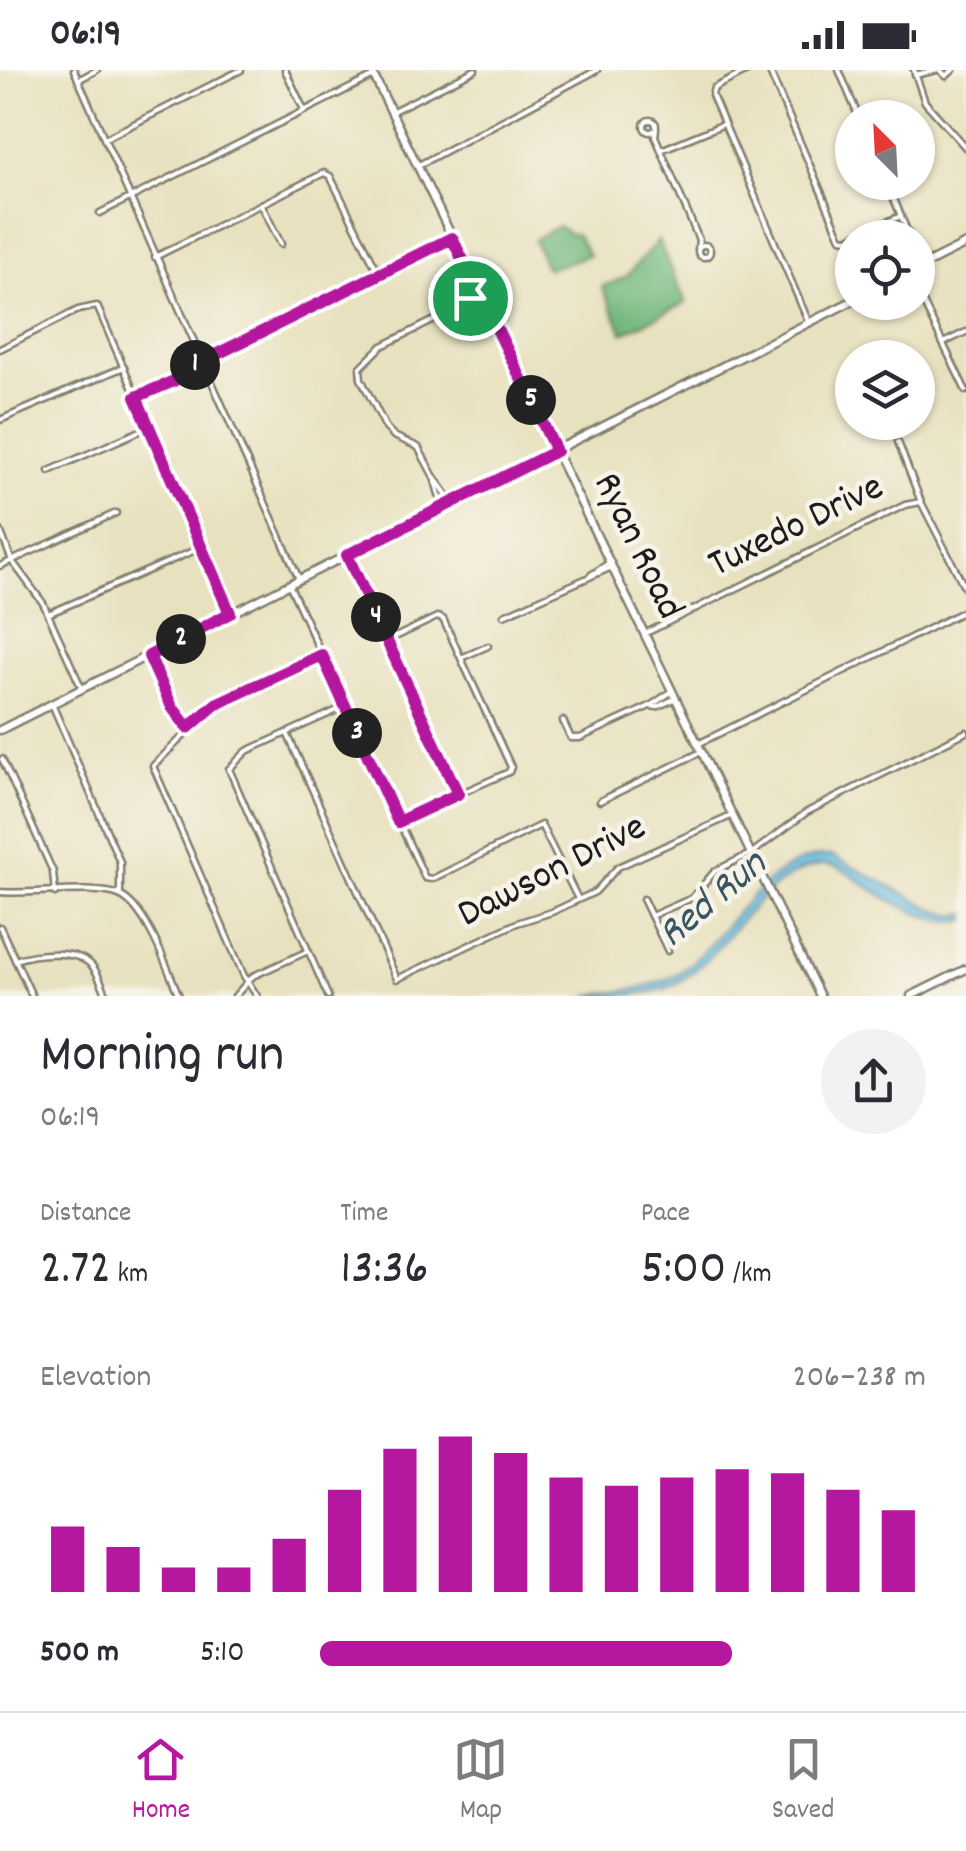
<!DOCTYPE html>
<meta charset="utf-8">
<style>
body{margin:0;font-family:Dekko,sans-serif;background:#f2f2f3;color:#2b2b33;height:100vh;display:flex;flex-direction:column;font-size:38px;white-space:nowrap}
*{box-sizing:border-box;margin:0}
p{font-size:32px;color:#7c7c81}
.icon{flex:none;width:55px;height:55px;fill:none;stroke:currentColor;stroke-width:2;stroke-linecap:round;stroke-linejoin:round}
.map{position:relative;height:926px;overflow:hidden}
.drawer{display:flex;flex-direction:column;background:#fff;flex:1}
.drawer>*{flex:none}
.needle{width:65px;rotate:336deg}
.fabs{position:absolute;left:835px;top:30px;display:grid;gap:20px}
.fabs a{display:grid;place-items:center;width:100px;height:100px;border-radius:50%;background:#fff;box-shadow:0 2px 8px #0004;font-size:50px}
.pin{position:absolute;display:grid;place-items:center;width:85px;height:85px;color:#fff;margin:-42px;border:5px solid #fff;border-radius:50%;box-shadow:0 2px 10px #0007}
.km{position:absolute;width:50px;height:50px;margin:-25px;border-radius:50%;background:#222;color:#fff;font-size:28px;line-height:50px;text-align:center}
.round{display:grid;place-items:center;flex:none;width:105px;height:105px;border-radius:52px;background:#f2f2f3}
.head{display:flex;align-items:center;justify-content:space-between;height:170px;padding:0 40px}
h1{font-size:55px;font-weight:600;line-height:75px}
.metrics{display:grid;grid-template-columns:repeat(3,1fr);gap:15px;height:170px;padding:10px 40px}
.metrics div{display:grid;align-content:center}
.metrics b{font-size:50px;font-weight:600}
.metrics small{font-size:28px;font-weight:400}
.metrics p{font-size:28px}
.chart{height:280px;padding:20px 40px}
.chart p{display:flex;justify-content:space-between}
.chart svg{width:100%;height:180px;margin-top:10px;stroke:#b5179e;stroke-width:6}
ul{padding:0 40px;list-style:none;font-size:32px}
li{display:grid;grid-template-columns:160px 120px 1fr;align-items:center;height:75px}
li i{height:25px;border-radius:12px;background:#b5179e}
.status{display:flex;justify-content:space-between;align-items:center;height:70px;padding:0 50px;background:#fff;direction:ltr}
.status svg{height:28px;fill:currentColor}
.tab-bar{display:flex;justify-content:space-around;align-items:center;height:140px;border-top:2px solid #e1e1e2;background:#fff;font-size:28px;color:#7c7c81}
.tab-bar a{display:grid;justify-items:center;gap:5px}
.tab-bar .selected{color:#b5179e}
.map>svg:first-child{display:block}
.forest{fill:#71b87e;stroke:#466a4d;stroke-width:2.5}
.water{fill:#68bfe5;stroke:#426e80;stroke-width:2.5}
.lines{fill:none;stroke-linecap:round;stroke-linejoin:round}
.street-casing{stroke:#827e6e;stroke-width:9}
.secondary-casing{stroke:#827e6e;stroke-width:11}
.street{stroke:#fff;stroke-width:4}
.secondary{stroke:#fff;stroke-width:6}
.route-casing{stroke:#fff;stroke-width:20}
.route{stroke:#b5179e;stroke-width:12}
.labels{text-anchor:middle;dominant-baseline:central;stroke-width:9;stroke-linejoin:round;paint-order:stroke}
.street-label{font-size:40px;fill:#1c1c1c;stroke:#f7f3e8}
.water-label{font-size:42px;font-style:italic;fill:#375562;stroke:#f7f3e8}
</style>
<div class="status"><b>06:19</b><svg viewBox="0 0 49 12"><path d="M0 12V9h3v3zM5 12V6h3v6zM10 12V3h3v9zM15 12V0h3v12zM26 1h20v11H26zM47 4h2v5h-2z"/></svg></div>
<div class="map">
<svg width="966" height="926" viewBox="0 0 966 926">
<rect width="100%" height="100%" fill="#f7f3e8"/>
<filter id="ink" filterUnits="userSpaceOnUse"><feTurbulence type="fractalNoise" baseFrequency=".01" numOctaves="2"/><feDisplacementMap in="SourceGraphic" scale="20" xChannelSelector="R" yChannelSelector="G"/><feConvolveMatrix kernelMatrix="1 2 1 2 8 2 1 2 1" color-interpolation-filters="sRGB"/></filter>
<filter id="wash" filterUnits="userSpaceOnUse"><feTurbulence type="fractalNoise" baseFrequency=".0048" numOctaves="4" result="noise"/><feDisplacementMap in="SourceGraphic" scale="40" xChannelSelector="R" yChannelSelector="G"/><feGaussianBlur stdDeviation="2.25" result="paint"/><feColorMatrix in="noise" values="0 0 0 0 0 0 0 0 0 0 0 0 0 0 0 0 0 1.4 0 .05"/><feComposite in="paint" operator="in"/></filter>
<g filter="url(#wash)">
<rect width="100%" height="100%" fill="#e8e1bf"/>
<g class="forest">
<path d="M558,156L568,163L577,165L589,185L547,199L534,170Z"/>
<path d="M658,170L686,233L623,263L602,217L626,207Z"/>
</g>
<path class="water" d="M832,786L937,841L955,846L966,843V850C938,859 884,828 860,811C847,802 835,792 819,795C756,806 724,891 671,916C644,926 616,926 587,926C618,921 657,919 683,900C728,866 766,783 832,786Z"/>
</g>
<g filter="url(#ink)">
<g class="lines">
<g class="street-casing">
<g id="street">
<path d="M74,0L299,509"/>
<path d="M285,0L304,40"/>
<path d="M749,0L714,18L712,25L809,253"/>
<path d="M769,0L841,168L847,169L901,146"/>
<path d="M839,0L859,48"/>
<path d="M914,0L925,32L966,78"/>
<path d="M940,0L946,6L953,0"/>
<path d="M915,5L937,0"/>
<path d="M78,10L97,0"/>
<path d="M391,42L475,0"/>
<circle cx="650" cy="56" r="6"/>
<path d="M656,59L655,66L699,170L698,178"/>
<path d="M104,69L241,0"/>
<path d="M661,80L724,54"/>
<path d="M417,96L597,0"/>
<path d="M887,112L910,168"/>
<path d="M261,134L281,174"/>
<path d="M100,143L374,6"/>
<circle cx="704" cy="181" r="6"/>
<path d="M155,187L324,103L330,106L379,204"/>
<path d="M918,222L966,321"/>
<path d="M479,223L455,240L483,232"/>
<path d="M943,273L966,262"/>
<path d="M0,279L78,240L97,236L230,543"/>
<path d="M137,327L174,311L199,293L452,167"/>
<path d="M0,350L124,297"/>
<path d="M898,372L921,432L966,520"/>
<path d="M49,401L149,357"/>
<path d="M434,407L418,377L394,366L386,358L361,309L360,298L382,276L455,240"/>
<path d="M442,435L434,407L452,432"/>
<path d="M0,460L12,491L43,533L82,619"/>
<path d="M347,485L458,725"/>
<path d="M0,496L116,443"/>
<path d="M591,505L609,493"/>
<path d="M289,514L425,808L432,809L541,755L578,829"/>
<path d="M48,544L200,478"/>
<path d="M504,545L612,497"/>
<path d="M644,564L905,435L921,432"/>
<path d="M387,571L437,547L443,549L511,697L509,702L398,751"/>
<path d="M149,585L172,637L189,658"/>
<path d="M461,588L488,576"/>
<path d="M52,634L120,792V825"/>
<path d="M650,636L657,637L674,629"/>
<path d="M563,651L571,668H580L650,636L671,622"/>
<path d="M287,663L397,909L517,853L552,842L595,822L618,797L731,746"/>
<path d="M698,674L966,540"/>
<path d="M2,689L53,802L55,823"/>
<path d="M600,731L699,683"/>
<path d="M0,822C29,825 96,815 119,825C146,836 168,900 179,926"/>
<path d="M643,829L668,881"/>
<path d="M651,846L692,828L715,801L752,783L807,742L966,662"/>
<path d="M0,857L32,926"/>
<path d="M15,890C35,883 78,878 93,897C99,905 103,917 107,926"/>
<path d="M235,926L253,906L306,882"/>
<path d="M257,926L244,906L153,696L216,634L321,585"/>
<path d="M328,926L229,699L247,681L344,637"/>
</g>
</g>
<g class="secondary-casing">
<g id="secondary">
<path d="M371,0L820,926"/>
<path d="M918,198L966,174"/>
<path d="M0,660L852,231"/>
<path d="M911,926L966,899"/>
</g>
</g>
<use href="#street" class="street"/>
<use href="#secondary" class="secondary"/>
</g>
</g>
<g class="lines" filter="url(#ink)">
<g class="route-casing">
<path id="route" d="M452,168L479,223L455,240L484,232L556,381L347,485L458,724L398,752L322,585L216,634L188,658L172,637L149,586L230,543L136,327L174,311L199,293Z"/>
</g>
<use href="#route" class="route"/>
</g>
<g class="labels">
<g class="street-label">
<text transform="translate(797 458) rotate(-26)">Tuxedo Drive</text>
<text transform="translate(636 477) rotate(64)">Ryan Road</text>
<text transform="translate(553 803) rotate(-27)">Dawson Drive</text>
</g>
<g class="water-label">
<text transform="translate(714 831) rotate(-40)">Red Run</text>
</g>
</g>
</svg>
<div class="fabs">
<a><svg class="needle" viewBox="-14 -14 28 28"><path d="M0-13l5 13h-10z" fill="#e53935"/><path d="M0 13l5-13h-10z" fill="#7c7c81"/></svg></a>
<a><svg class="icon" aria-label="locate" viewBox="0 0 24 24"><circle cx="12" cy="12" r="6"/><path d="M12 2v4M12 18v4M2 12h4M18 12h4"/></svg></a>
<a><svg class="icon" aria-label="layers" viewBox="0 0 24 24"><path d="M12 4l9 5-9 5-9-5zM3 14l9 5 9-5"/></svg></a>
</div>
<div class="pin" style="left:470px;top:228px;background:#1e9e55"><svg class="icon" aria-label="arrive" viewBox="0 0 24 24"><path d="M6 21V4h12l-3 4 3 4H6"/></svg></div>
<b class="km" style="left:195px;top:295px">1</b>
<b class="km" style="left:181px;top:569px">2</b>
<b class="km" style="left:357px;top:663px">3</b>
<b class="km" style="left:376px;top:547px">4</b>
<b class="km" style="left:531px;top:330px">5</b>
</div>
<section class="drawer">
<div class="head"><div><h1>Morning run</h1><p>06:19</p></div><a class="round"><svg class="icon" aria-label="share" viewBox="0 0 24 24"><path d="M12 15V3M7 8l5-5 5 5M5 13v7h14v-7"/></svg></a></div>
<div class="metrics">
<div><p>Distance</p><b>2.72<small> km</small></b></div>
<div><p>Time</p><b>13:36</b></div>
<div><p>Pace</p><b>5:00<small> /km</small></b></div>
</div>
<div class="chart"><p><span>Elevation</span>206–238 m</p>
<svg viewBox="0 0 160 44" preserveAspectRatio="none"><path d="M5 44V28M15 44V33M25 44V38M35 44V38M45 44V31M55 44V19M65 44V9M75 44V6M85 44V10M95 44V16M105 44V18M115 44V16M125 44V14M135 44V15M145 44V19M155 44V24"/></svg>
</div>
<ul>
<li><b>500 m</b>5:10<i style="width:68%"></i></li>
</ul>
</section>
<nav class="tab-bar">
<a class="selected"><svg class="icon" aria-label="home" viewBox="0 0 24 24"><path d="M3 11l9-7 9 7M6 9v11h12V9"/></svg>Home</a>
<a><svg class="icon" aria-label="map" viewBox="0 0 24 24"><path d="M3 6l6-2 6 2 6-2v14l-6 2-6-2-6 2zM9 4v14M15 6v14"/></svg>Map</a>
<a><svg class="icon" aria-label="saved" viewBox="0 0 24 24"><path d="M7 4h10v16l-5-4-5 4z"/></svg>Saved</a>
</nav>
